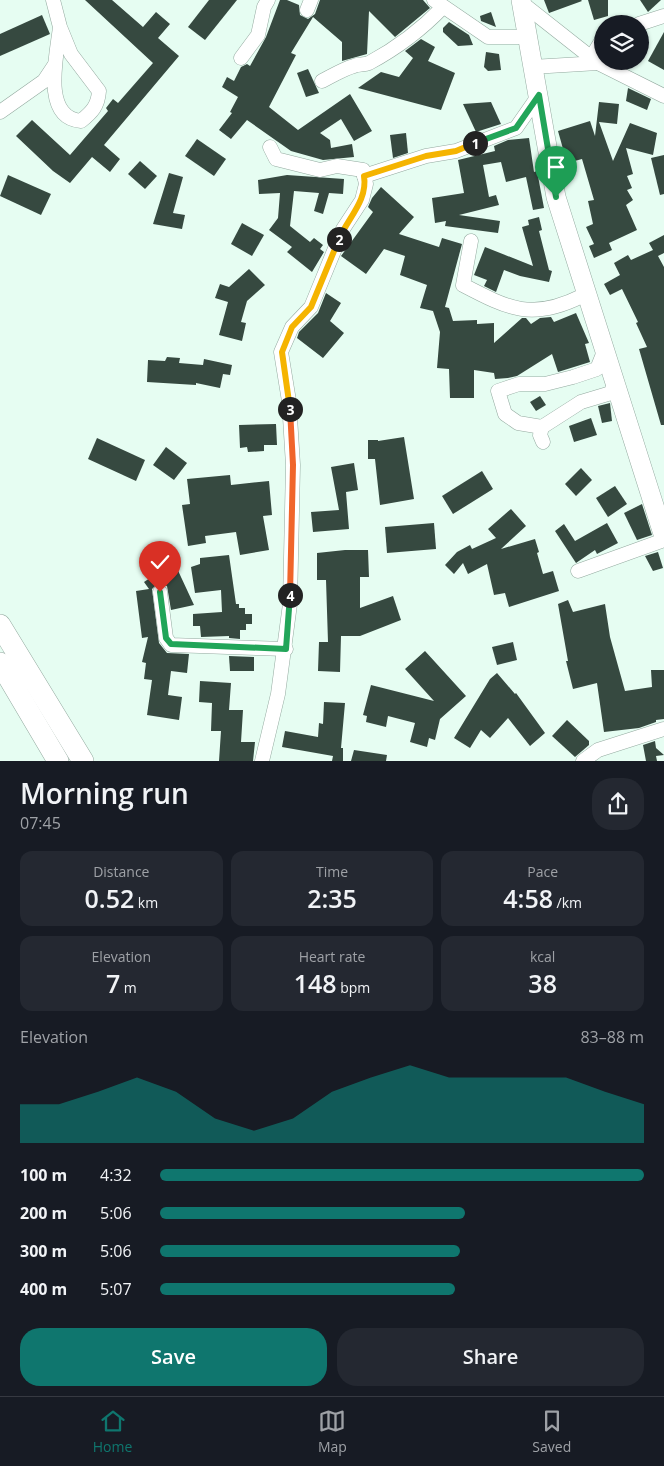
<!DOCTYPE html>
<meta charset="utf-8">
<style>
body{margin:0;font-family:"Open Sans",sans-serif;background:#242831;color:#f1f3f6;height:100vh;display:flex;flex-direction:column;font-size:19px;white-space:nowrap}
*{box-sizing:border-box;margin:0}
p{font-size:16px;color:#9ea1a6}
.icon{flex:none;width:28px;height:28px;fill:none;stroke:currentColor;stroke-width:2;stroke-linecap:round;stroke-linejoin:round}
.map{position:relative;height:761px;overflow:hidden}
.drawer{display:flex;flex-direction:column;background:#171b24;flex:1}
.drawer>*{flex:none}
.buttons{position:absolute;left:594px;top:15px;display:grid;gap:10px}
.buttons a{display:grid;place-items:center;width:55px;height:55px;border-radius:50%;background:#171b24;box-shadow:0 1px 4px #0004;font-size:25px}
.pin{position:absolute;display:grid;place-items:center;width:42px;height:42px;color:#fff;margin:-51px -21px;border-radius:50% 50% 50% 0;rotate:-45deg;box-shadow:0 0 5px #0007}
.pin .icon{rotate:45deg}
.km{position:absolute;width:25px;height:25px;margin:-12px;border-radius:50%;background:#222;color:#fff;font-size:14px;line-height:25px;text-align:center}
.round{display:grid;place-items:center;flex:none;width:52px;height:52px;border-radius:20px;background:#242831}
.headline{display:flex;align-items:center;justify-content:space-between;height:85px;padding:0 20px}
h1{font-size:28px;font-weight:600;line-height:38px}
.metrics{display:grid;grid-template-columns:repeat(3,1fr);gap:8px;height:85px;padding:5px 20px}
.metrics div{display:grid;align-content:center;border-radius:12px;background:#242831;text-align:center}
.metrics b{font-size:25px;font-weight:600}
.metrics small{font-size:14px;font-weight:400}
.metrics p{font-size:14px}
.chart{height:140px;padding:10px 20px}
.chart p{display:flex;justify-content:space-between}
.chart svg{width:100%;height:90px;margin-top:5px;fill:#0f766e;opacity:.7}
.cta{display:flex;gap:10px;margin-top:auto;padding:10px 20px}
.cta a{flex:1;height:58px;border-radius:20px;background:#0f766e;color:#fff;font-size:20px;font-weight:600;line-height:58px;text-align:center}
.cta a+a{background:#242831;color:#f1f3f6}
ul{padding:0 20px;list-style:none;font-size:16px}
li{display:grid;grid-template-columns:80px 60px 1fr;align-items:center;height:38px}
li i{height:12px;border-radius:6px;background:#0f766e}
.tab-bar{display:flex;justify-content:space-around;align-items:center;height:70px;border-top:1px solid #363941;background:#171b24;font-size:14px;color:#9ea1a6}
.tab-bar a{display:grid;justify-items:center;gap:2px}
.tab-bar .current{color:#0f766e}
.map>svg:first-child{display:block}
.building{fill:#364940}
.lines{fill:none;stroke-linecap:round;stroke-linejoin:round}
.street-casing{stroke:#93a99f;stroke-width:15}
.secondary-casing{stroke:#93a99f;stroke-width:20}
.primary-casing{stroke:#93a99f;stroke-width:22}
.street{stroke:#fff;stroke-width:14}
.secondary{stroke:#fff;stroke-width:19}
.primary{stroke:#fff;stroke-width:21}
.split-1-casing{stroke:#fff;stroke-width:10}
.split-2-casing{stroke:#fff;stroke-width:10}
.split-3-casing{stroke:#fff;stroke-width:10}
.split-4-casing{stroke:#fff;stroke-width:10}
.split-5-casing{stroke:#fff;stroke-width:10}
.split-1{stroke:#22a559;stroke-width:6}
.split-2{stroke:#f5b400;stroke-width:6}
.split-3{stroke:#f5b400;stroke-width:6}
.split-4{stroke:#f0652b;stroke-width:6}
.split-5{stroke:#22a559;stroke-width:6}
</style>
<div class="map">
<svg width="664" height="761" viewBox="0 0 664 761">
<rect width="100%" height="100%" fill="#e6fdf2"/>
<g class="building">
<path d="M85,0H112L143,27L156,12L170,24L158,38L179,56L104,145L120,159L110,172L92,157L70,183L53,171L16,136L32,120L70,155L108,111L106,108L113,99L118,103L153,63Z"/>
<path d="M209,0H237L205,40L188,27Z"/>
<path d="M280,0H287L299,5L300,15L308,19L315,14L320,0H423L430,8L395,37L369,11L367,54L342,61V42L313,17L291,53L296,55L269,107L298,130L350,94L372,131L354,141L341,119L320,133L330,140L331,148L352,144L354,157L323,160L291,151L247,120L231,139L219,130L232,113L230,112L238,97L222,87L227,77L234,81L241,67L247,64L250,66L266,37Z"/>
<path d="M544,0H581L582,1L549,13Z"/>
<path d="M588,0H608V16L594,20Z"/>
<path d="M640,0H661L648,12Z"/>
<path d="M491,12L496,27L481,21L480,16Z"/>
<path d="M42,15L50,34L0,56V34Z"/>
<path d="M449,22L469,35L473,45L458,46L443,32V28Z"/>
<path d="M664,32V70L648,61Z"/>
<path d="M421,39L435,47L428,61L455,73L441,110L358,88L381,72L399,77L413,58L405,51Z"/>
<path d="M486,52L499,54L501,70L488,71L484,67Z"/>
<path d="M308,69L319,93L306,97L297,73Z"/>
<path d="M628,88L651,99L647,110L626,101Z"/>
<path d="M491,102L501,124L476,132L463,104Z"/>
<path d="M599,102L619,104L617,124L599,122L613,161L630,123L657,133L653,155L626,148L633,174L627,176L632,188L627,190L633,200L626,205L637,230L609,243L612,250L594,258L589,246L594,244L586,227L593,224L588,201L594,200L582,159L567,163L558,131L590,121L595,136Z"/>
<path d="M406,133L408,153L393,158L390,135Z"/>
<path d="M529,138L534,172L537,171L544,208L533,210L526,177L506,182L501,162L483,165L489,197L496,195L499,205L459,215L500,221L498,233L445,226L446,221L435,223L432,198L464,193L458,160L495,151L494,146L508,140Z"/>
<path d="M197,139L226,159L214,176L185,156Z"/>
<path d="M664,155V194L660,195L651,158Z"/>
<path d="M140,161L157,176L145,189L128,174Z"/>
<path d="M169,173L183,177L173,213L185,215L182,229L153,224Z"/>
<path d="M8,175L51,194L41,215L0,196Z"/>
<path d="M287,175L344,179L343,194L329,193L323,214L314,211L319,193L294,191L290,226L310,242L314,238L323,245L320,249L324,252L312,272L287,252L292,247L269,230L278,218L280,193L259,194L258,180Z"/>
<path d="M381,187L414,217L399,234L439,247L442,238L462,244L445,307L449,308L453,321L477,320V324L494,323V343L522,318H526L531,324L540,318L551,317L554,322L576,313L589,343L585,344L590,362L558,372L552,354L517,376L508,378L495,379L494,373L474,370V398H450L449,369L437,368L440,332L433,311L420,308L427,285L400,275L405,256L384,249L366,274L341,256L373,212L368,207L372,198Z"/>
<path d="M539,217L542,230L539,231L549,270L552,271L549,282L520,276L504,270L496,292L484,286L487,280L474,275L485,247L533,266L522,227L529,225L528,220Z"/>
<path d="M242,223L264,235L252,256L231,244Z"/>
<path d="M664,235V253L658,256L664,267V425H661L639,349L647,347L636,323L638,322L622,289L610,295L604,284L620,275L614,263L628,255L631,260L653,250L649,243Z"/>
<path d="M249,269L265,285L247,301L241,322L246,323L242,341L219,335L228,302L215,298L220,284L229,287Z"/>
<path d="M326,293L341,303L330,321L344,333L323,358L297,338L299,332L318,313Z"/>
<path d="M167,357L180,358L179,363L203,365L204,359L232,365L230,375L223,374L220,388L196,383V385L147,382L148,360L165,361Z"/>
<path d="M540,396L546,405L536,411L530,402Z"/>
<path d="M610,403L612,421L602,423L598,406Z"/>
<path d="M591,418L597,435L574,442L569,426Z"/>
<path d="M276,424L277,445H264V451L248,452L247,447L240,448L239,425Z"/>
<path d="M404,437L414,499L380,505L375,459H368V440H378V441Z"/>
<path d="M97,438L145,460L136,481L88,459Z"/>
<path d="M166,447L187,463L174,480L153,465Z"/>
<path d="M354,463L358,490L346,492L349,529L313,532L311,512L339,510L331,467Z"/>
<path d="M581,468L592,480L576,496L565,484Z"/>
<path d="M482,471L493,489L453,514L442,496Z"/>
<path d="M230,475L231,485L269,481L272,515L263,516L269,550L240,555L236,532L205,536L206,543L188,546L182,505L190,504L187,479Z"/>
<path d="M615,486L627,504L608,517L596,498Z"/>
<path d="M642,504L652,535L637,540L624,513Z"/>
<path d="M511,509L526,526L501,549L535,539L539,552L537,553L543,574L553,571L559,591L509,607L505,593L494,595L487,564L468,574L463,563L454,574L445,565L457,552L470,545L472,549L496,538L488,529Z"/>
<path d="M434,523L436,549L387,553L385,527Z"/>
<path d="M607,523L618,543L597,554L595,550L576,563L555,531L564,524L575,541Z"/>
<path d="M168,549L194,605L171,610L167,586L158,583L152,589L159,643L167,653L189,654L187,673L171,671L168,695L182,697L179,720L147,715L152,680L144,679L146,663L142,662L148,637L142,638L136,591L149,589L144,582L150,578L142,561Z"/>
<path d="M345,550H368L369,577H360V608L393,596L401,620L360,636H341L340,672L318,671L319,642H328L326,580H317V553Z"/>
<path d="M658,552L663,568L653,571L645,556Z"/>
<path d="M229,555L236,604H239V608H245V614H252V624H246V630H240V639L229,638V636L201,637L200,626H193V614L222,612L221,590L195,593L191,567L200,564V558Z"/>
<path d="M568,600L573,612L605,604L610,637L625,691L652,687L651,670H664V719L656,720V722L639,728L604,732L597,683L573,689L566,661H568L558,604Z"/>
<path d="M513,642L517,660L497,665L492,647Z"/>
<path d="M425,651L466,696L440,719L435,740L429,738L427,747L410,742L415,723L388,716L386,727L366,722L367,716L363,715L371,685L434,701L405,669Z"/>
<path d="M229,656L254,657V671H230Z"/>
<path d="M497,673L515,694L516,693L545,733L530,746L508,718L490,738L481,730L470,748L454,738L490,679Z"/>
<path d="M200,681L231,683L229,710H243L241,742H255L253,761H219L221,731H211L212,703L199,702Z"/>
<path d="M324,702L345,703L341,748H343V761H332L333,756L282,747L285,731L318,737L319,723L323,724Z"/>
<path d="M567,720L589,741V745L575,757L552,736Z"/>
<path d="M655,741L656,748L664,755L656,756L657,761H646L643,745Z"/>
<path d="M354,750L387,755L386,761H351Z"/>
</g>
<g class="lines">
<g class="street-casing">
<g id="street">
<path d="M53,0L60,27L71,54L99,91C98,106 92,112 81,121C41,118 57,54 60,27"/>
<path d="M434,0L488,37H527"/>
<path d="M522,3L598,63L664,96"/>
<path d="M307,10L311,0"/>
<path d="M639,24L664,16"/>
<path d="M241,58L258,35L264,7L268,0"/>
<path d="M591,58L602,40"/>
<path d="M532,67L598,63"/>
<path d="M322,81C332,76 343,69 354,66C358,64 364,65 369,63C397,48 421,30 443,7"/>
<path d="M0,112L44,81L54,66"/>
<path d="M364,176L426,156L456,151L516,128L539,95"/>
<path d="M471,241L463,285C509,309 532,321 582,296L584,285"/>
<path d="M542,427L518,423L505,414L498,391L519,384H545L573,377L597,369L605,349"/>
<path d="M543,442L540,435L542,427L581,402L611,393L614,382"/>
<path d="M578,571L664,540"/>
<path d="M160,592L166,638L171,645L286,649"/>
<path d="M262,761L278,694L290,604L293,465L289,401L281,352L292,327L311,307L343,229L362,200L366,184L363,170L337,166L320,170L276,159L270,147"/>
<path d="M583,761L598,750L664,729"/>
</g>
</g>
<g class="secondary-casing">
<path id="secondary" d="M521,0L556,197L664,537"/>
</g>
<g class="primary-casing">
<g id="primary">
<path d="M0,625L83,761"/>
<path d="M0,663L58,761"/>
</g>
</g>
<use href="#street" class="street"/>
<use href="#secondary" class="secondary"/>
<use href="#primary" class="primary"/>
</g>
<g class="lines">
<g class="split-1-casing">
<path id="split-1" d="M475,143L516,128L539,95L556,197"/>
</g>
<g class="split-2-casing">
<path id="split-2" d="M339,239C348,218 368,200 364,176L426,156L456,151L475,143"/>
</g>
<g class="split-3-casing">
<path id="split-3" d="M290,409L282,352L292,327L311,307L339,239"/>
</g>
<g class="split-4-casing">
<path id="split-4" d="M290,409L293,465L290,595"/>
</g>
<g class="split-5-casing">
<path id="split-5" d="M160,592L166,638L171,644L286,649L290,595"/>
</g>
<use href="#split-1" class="split-1"/>
<use href="#split-2" class="split-2"/>
<use href="#split-3" class="split-3"/>
<use href="#split-4" class="split-4"/>
<use href="#split-5" class="split-5"/>
</g>
</svg>
<div class="buttons">
<a><svg class="icon" aria-label="layers" viewBox="0 0 24 24"><path d="M12 4l9 5-9 5-9-5zM3 14l9 5 9-5"/></svg></a>
</div>
<div class="pin" style="left:556px;top:197px;background:#1e9e55"><svg class="icon" aria-label="arrive" viewBox="0 0 24 24"><path d="M6 21V4h12l-3 4 3 4H6"/></svg></div>
<div class="pin" style="left:160px;top:592px;background:#d93025"><svg class="icon" aria-label="check" viewBox="0 0 24 24"><path d="M5 12l5 5 9-10"/></svg></div>
<b class="km" style="left:475px;top:143px">1</b>
<b class="km" style="left:339px;top:239px">2</b>
<b class="km" style="left:290px;top:409px">3</b>
<b class="km" style="left:290px;top:595px">4</b>
</div>
<section class="drawer">
<div class="headline"><div><h1>Morning run</h1><p>07:45</p></div><a class="round"><svg class="icon" aria-label="share" viewBox="0 0 24 24"><path d="M12 15V3M7 8l5-5 5 5M5 13v7h14v-7"/></svg></a></div>
<div class="metrics">
<div><p>Distance</p><b>0.52<small> km</small></b></div>
<div><p>Time</p><b>2:35</b></div>
<div><p>Pace</p><b>4:58<small> /km</small></b></div>
</div>
<div class="metrics">
<div><p>Elevation</p><b>7<small> m</small></b></div>
<div><p>Heart rate</p><b>148<small> bpm</small></b></div>
<div><p>kcal</p><b>38</b></div>
</div>
<div class="chart"><p><span>Elevation</span>83–88 m</p>
<svg viewBox="0 0 160 44" preserveAspectRatio="none"><path d="M0 44V25L10 25L20 19L30 12L40 19L50 32L60 38L70 32L80 19L90 12L100 6L110 12L120 12L130 12L140 12L150 19L160 25V44z"/></svg>
</div>
<ul>
<li><b>100 m</b>4:32<i style="width:100%"></i></li>
<li><b>200 m</b>5:06<i style="width:63%"></i></li>
<li><b>300 m</b>5:06<i style="width:62%"></i></li>
<li><b>400 m</b>5:07<i style="width:61%"></i></li>
</ul>
<div class="cta"><a>Save</a><a>Share</a></div>
</section>
<nav class="tab-bar">
<a class="current"><svg class="icon" aria-label="home" viewBox="0 0 24 24"><path d="M3 11l9-7 9 7M6 9v11h12V9"/></svg>Home</a>
<a><svg class="icon" aria-label="map" viewBox="0 0 24 24"><path d="M3 6l6-2 6 2 6-2v14l-6 2-6-2-6 2zM9 4v14M15 6v14"/></svg>Map</a>
<a><svg class="icon" aria-label="saved" viewBox="0 0 24 24"><path d="M7 4h10v16l-5-4-5 4z"/></svg>Saved</a>
</nav>
